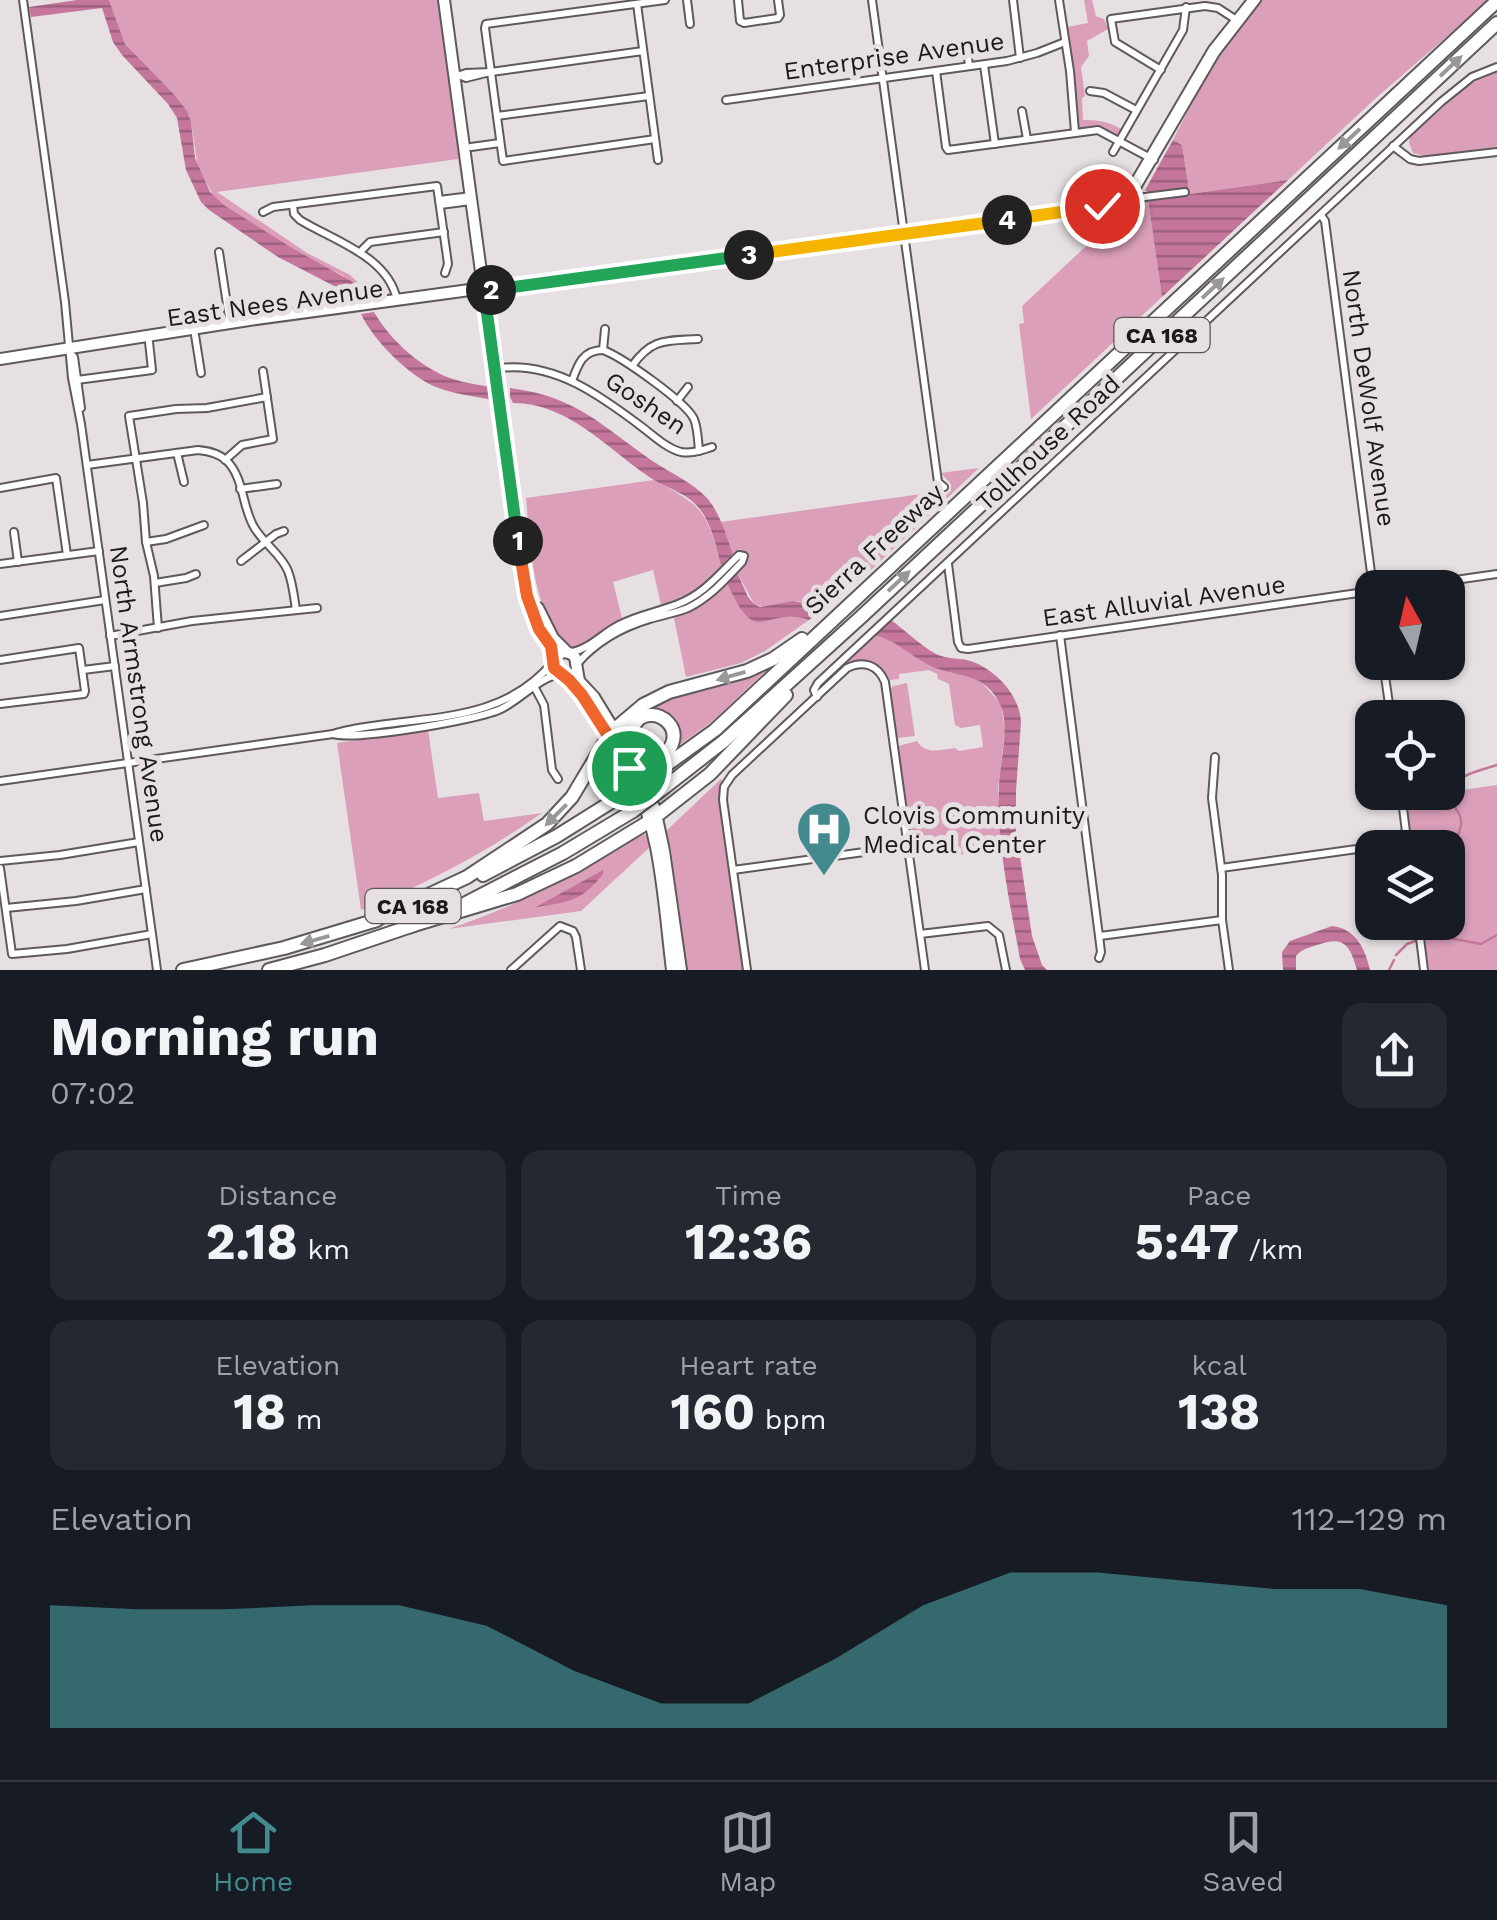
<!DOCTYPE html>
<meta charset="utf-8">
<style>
body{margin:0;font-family:"Work Sans",sans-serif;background:#242831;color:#f1f3f6;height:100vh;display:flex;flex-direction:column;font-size:38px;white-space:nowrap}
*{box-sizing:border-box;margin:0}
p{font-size:32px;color:#9ea1a6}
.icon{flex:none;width:55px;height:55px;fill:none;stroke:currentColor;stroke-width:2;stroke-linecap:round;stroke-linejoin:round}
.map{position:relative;height:970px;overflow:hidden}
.panel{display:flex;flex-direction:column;background:#171b24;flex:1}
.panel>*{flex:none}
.needle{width:65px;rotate:352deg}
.fabs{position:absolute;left:1355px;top:570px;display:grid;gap:20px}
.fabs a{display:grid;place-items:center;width:110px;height:110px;border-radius:20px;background:#171b24;box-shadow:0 2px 8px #0004;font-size:50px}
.pin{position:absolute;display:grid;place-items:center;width:85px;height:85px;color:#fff;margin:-42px;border:5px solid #fff;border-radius:50%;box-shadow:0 2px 10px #0007}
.km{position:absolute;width:50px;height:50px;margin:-25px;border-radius:50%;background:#222;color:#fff;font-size:28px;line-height:50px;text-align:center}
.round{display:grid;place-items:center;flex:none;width:105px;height:105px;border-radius:20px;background:#242831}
.overview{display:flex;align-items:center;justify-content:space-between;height:170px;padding:0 50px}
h1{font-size:55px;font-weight:700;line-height:75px}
.figures{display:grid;grid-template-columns:repeat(3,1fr);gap:15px;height:170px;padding:10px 50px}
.figures div{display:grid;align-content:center;border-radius:20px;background:#242831;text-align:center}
.figures b{font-size:50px;font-weight:700}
.figures small{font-size:28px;font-weight:400}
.figures p{font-size:28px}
.chart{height:280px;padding:20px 50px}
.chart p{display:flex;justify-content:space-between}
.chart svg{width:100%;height:180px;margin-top:10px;fill:#428a8e;opacity:.7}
.dock{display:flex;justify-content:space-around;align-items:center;height:140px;border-top:2px solid #363941;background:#171b24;font-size:28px;color:#9ea1a6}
.dock a{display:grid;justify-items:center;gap:5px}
.dock .selected{color:#428a8e}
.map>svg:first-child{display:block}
.green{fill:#db9fba}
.water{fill:url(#water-rules)}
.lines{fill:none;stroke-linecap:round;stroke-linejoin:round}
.stream{stroke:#c4769b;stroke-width:2.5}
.minor-casing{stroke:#5f595b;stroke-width:10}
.major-casing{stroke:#5f595b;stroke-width:14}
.highway-casing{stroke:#5f595b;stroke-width:16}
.minor{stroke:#fff;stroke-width:6}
.major{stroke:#fff;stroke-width:10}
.highway{stroke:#fff;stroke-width:12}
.highway-bridge-casing{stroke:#5f595b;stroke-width:16;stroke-linecap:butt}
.highway-bridge{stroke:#fff;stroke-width:12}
.oneway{fill:#999898}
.split-1-casing{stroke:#fff;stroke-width:20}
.split-2-casing{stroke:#fff;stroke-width:20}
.split-3-casing{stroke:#fff;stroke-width:20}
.split-4-casing{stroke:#fff;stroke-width:20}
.split-5-casing{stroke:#fff;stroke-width:20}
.split-1{stroke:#f0652b;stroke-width:12}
.split-2{stroke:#22a559;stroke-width:12}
.split-3{stroke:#22a559;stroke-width:12}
.split-4{stroke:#f5b400;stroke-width:12}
.split-5{stroke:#f5b400;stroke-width:12}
.labels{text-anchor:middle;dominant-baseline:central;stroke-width:10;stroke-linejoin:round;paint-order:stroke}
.shield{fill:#e6e0e2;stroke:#595556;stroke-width:2.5}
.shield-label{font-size:22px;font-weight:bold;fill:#1c191a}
.street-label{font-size:25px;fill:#1c191a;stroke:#e6e0e2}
.poi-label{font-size:25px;fill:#1c191a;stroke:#e6e0e2;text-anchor:start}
</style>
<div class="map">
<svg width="1497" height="970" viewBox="0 0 1497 970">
<defs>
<pattern id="water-rules" width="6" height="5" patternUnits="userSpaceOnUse" patternTransform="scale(2.5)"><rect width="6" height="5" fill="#c4769b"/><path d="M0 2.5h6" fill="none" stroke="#9e607e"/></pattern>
</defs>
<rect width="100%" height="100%" fill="#e6e0e2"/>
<g class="green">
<path d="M109,0H440L465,194L464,195L458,159L217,192L307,253L350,275L372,295L392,293L391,297L370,299L342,275L305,257L224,205L213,195L198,168L191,122L172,92L125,44Z"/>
<path d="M1084,0H1092L1096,16L1104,19L1108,29L1087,41L1089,56L1081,67L1085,96L1082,98L1083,120C1097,120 1108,121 1121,129L1117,135L1103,129H1080L1077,126L1066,34L1067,27L1088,23Z"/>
<path d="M1261,0H1489L1376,98L1288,180L1190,194L1182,145L1173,140C1198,90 1224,43 1261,0Z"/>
<path d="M1497,72V147L1425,156L1413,153L1409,143L1410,137L1468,85Z"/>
<path d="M1148,200L1162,297L1031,419L1019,324L1024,323L1022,306L1114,220L1112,205Z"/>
<path d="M979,468L873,568L826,607L796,601L763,607L754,604L737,572L749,558L740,549L733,554L720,522L936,492L945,496L951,491V484L941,473Z"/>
<path d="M654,480C704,507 707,511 721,566C705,586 686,598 661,605L653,570L613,582L622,618L581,645C576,647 572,649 566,646C560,642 556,633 552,627C531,586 530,542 526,498Z"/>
<path d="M727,583C757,649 763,605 809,620L765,651L741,663L686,677L674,618L703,604Z"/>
<path d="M874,635L888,638L948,672L971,676L983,684L1001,704L1005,730L998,789L1001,845L988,846L987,841C963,860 937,862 911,845L898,746L917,741C925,755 940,750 955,748L959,751L983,747L980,725L961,728L955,725L949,684L938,679L937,674L929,670L899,674V679L890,680C864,642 842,668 818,691L821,684Z"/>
<path d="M767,670L714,720L678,746L679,734L673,717L658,709H647L683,694L734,683Z"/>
<path d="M907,683L915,736L898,738L895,734L890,690L893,686Z"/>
<path d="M428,730L438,798L479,793L484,821L542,813C485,853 426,884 361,910L337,743Z"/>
<path d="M721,779L723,783L720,797L744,970H687L671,849L665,832Z"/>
<path d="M1497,785V970H1429L1422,923L1448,922V848L1412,847L1406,798Z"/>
<path d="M641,833L648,836L651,846L581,911L448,929C517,906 582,874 641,833Z"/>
</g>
<g class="water">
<path d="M77,0H109L125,44L172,92L187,111L191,122L195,158L210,192L224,205L292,248L353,282L370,299L353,302L336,287L278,257L209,210L201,202L186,170L177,118L168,104L122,55L113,42L102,8L31,17L29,7Z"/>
<path d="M1173,140L1182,145L1189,189L1151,194L1145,190Z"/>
<path d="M1288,180L1162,297L1148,200Z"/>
<path d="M374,312C390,340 422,369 453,379C465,383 479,385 492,387V400C474,396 454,394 436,387C410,377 373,340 361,314Z"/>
<path d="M510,388C579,397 601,426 654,462C671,473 693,483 706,497C720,512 726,536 733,554L721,566C716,547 712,524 699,508C688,494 669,489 654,480C609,451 570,403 513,403L510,397Z"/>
<path d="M737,572L748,597L754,604L760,607L793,601L826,607L809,620C763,605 758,652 727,583Z"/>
<path d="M891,620C906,631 920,645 936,654C946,659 957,658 967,660C994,667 1020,695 1021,722L1016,791V830L1032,936L1042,965L1047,970H1025L1020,959C1010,902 996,843 999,785C1000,760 1011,724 999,702C981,669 954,679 927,664C908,654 896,640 874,635Z"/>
<path d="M603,870V874C582,901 569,902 536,907Z"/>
<path d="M1332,926C1356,929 1365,948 1370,970H1357C1350,945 1344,935 1317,945C1308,948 1302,949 1296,956V970H1283L1282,952L1290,941Z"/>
</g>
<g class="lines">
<g class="stream">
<path d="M1448,855C1452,846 1460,835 1461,825C1462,814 1456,811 1452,802C1443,776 1480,771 1497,765"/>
<path d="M1448,876L1457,883L1458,889L1448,900"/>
<path d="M1423,937L1434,935L1481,944L1497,935"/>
<path d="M1396,955L1407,944L1418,940"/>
<path d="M1389,970L1394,960"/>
</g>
<g class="minor-casing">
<g id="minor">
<path d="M23,0L65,302L72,378L81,424L157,970"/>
<path d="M687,0L690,24"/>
<path d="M738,0L740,21L744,23L778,18L780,15L778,0"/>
<path d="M872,0L938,482L944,487"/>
<path d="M1013,0L1020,58"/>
<path d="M1059,0L1070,71L1075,132"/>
<path d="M637,4L658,160"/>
<path d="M966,42L969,66"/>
<path d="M984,65L995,144"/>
<path d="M1161,70L1115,42L1111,19L1205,6L1218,8L1238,21"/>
<path d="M936,71L946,147L948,150L1098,130L1154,160"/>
<path d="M461,76L466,78L490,72"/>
<path d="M454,77L466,73L491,72L643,51"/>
<path d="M1090,91L1104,93L1136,110"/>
<path d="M726,100L1007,61L1037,53L1065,42"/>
<path d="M1022,111L1027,139"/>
<path d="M497,116L649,96"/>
<path d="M655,139L503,161L485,28L486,24L665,0"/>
<path d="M1393,146L1410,159L1419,161L1497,152"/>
<path d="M471,147L500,143"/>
<path d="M1113,152L1183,30L1186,7"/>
<path d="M1128,198L1132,196L1216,53L1257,0"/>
<path d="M1128,198L1127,194L1212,49L1251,0"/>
<path d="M1129,199L1185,192"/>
<path d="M439,200L471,196"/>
<path d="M293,205L294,214L300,220C334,241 388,256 397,300"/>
<path d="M440,205L471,201"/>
<path d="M263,212L273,207L437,186L448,264L445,273"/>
<path d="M1321,215L1325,221L1373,588"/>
<path d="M219,252L230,324"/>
<path d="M360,252L370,242L444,232"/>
<path d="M485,291L1102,206"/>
<path d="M195,335L201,373"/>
<path d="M603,350C622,357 686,402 694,419C698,429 698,441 699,451"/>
<path d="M603,350L605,329"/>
<path d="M71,354L74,357L81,408"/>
<path d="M632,366C652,338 665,341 698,339"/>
<path d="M501,368C555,362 601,396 642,427C654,436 666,448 681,452C692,454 702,450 712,447"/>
<path d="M77,380L152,370L149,342"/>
<path d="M572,381C578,364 583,350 603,350"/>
<path d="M677,401L688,387"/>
<path d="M177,453L184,482"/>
<path d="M225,460L242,445L273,439L263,371"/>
<path d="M87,465L198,450C209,451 219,453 227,461C244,478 242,507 254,527C263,543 281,554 288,571C293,584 294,597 296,610"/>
<path d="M0,488L56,478L67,555"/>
<path d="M240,489L277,484"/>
<path d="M14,532L18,562"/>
<path d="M146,542L166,539L204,525"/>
<path d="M241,561L276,534L284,531"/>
<path d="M0,564L99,551"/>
<path d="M948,564L958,642L961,648L968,649L1372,591"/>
<path d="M155,583L186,578L196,574"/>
<path d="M1400,588L1497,574"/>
<path d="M0,616L105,600"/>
<path d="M158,628L154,576L146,542L143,503L129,416L176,409L207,408L267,397"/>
<path d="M1060,635L1099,936L1101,952L1099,958"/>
<path d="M110,636L192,621L317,608"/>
<path d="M572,652C589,649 603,633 619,625C638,615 658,612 678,604C704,594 719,574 739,555L744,556L742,562C725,580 710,597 688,608C676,613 663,615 650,619C623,627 596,642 577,664"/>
<path d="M0,660L79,648L85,691L84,694L0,704"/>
<path d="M1383,662L1391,718"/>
<path d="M83,670L115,666"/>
<path d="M535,688L544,705L552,770L558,779"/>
<path d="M817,697L814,690L818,683L1441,102L1472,77L1497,67"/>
<path d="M333,734C353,741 479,720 501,709C520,700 540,677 560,674"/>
<path d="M1215,757L1212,798L1222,875V920L1229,970"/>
<path d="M0,781L333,734C347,729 364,727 379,725C443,716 508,717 553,662"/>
<path d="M1401,792L1408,848"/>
<path d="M0,861L60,855L139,842"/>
<path d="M0,868L12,954L67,949L152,934"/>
<path d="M1221,868L1407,842"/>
<path d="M733,870L908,846"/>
<path d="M6,908L76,901L146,889"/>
<path d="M1418,922L1424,970"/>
<path d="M920,934L988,926L999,935L1006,970"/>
<path d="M1100,936L1222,920"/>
<path d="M511,970L560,926L573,931L576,937L581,970"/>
<path d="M747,970L723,800L724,787L732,775L847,668C864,660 878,665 885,682L925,970"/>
</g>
</g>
<g class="major-casing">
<g id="major">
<path d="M444,0L523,580L537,623L552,648L554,661"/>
<path d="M0,359L249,320L477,289L484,291"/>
<path d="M538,608L553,638L567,652"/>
<path d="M672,970C667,929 664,887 656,847C645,790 612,725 572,683C567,677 560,674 554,668V658C560,651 568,650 575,657L579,681L594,697L630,756L655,809L664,851L681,970"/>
</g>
</g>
<g class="highway-casing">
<g id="highway">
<path d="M637,767C611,693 685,710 672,744C669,752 662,757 655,762"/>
<path d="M658,771L715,730L1497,1"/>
<path d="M665,787L724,741L861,617L1497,23"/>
<path d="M483,875L557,836L624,794"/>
<path d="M464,904L563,853L633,811"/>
<path d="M373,921L467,877L547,824L572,797L611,732L643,705L669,692L747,671L773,659L802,639"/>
<path d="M407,927L517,894L576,866L650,821L710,774L786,695"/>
<path d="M183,970L284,948L377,920"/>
<path d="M269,970L325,955L414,925"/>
</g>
</g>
<use href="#minor" class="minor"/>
<use href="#major" class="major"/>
<use href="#highway" class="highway"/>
<g class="highway-bridge-casing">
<g id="highway-bridge">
<path d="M622,789L655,762"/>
<path d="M633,811L665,787"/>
</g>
</g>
<use href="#highway-bridge" class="highway-bridge"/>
</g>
<defs><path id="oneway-solid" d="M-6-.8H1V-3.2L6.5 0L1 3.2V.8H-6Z" transform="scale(2.5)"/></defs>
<g class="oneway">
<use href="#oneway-solid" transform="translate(1451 66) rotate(-43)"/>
<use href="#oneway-solid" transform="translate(1349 139) rotate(137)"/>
<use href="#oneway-solid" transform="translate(1213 288) rotate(-43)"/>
<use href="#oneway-solid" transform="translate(899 581) rotate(-43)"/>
<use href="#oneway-solid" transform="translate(731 676) rotate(164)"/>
<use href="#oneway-solid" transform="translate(556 815) rotate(135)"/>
<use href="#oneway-solid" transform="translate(315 940) rotate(164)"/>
</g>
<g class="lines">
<g class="split-1-casing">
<path id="split-1" d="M518,541L527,596L539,629L551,646L554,668L569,680L582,695L629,768"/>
</g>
<g class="split-2-casing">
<path id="split-2" d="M491,290L484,291L518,541"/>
</g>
<g class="split-3-casing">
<path id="split-3" d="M491,290L749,255"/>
</g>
<g class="split-4-casing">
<path id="split-4" d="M749,255L1007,220"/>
</g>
<g class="split-5-casing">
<path id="split-5" d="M1007,220L1102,206"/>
</g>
<use href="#split-1" class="split-1"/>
<use href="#split-2" class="split-2"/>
<use href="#split-3" class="split-3"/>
<use href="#split-4" class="split-4"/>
<use href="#split-5" class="split-5"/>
</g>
<defs>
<g id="hospital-pin" transform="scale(2.875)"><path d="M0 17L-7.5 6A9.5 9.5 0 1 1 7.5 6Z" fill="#428a8e" stroke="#e6e0e2"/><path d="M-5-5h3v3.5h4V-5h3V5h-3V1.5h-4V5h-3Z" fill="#fff"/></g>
</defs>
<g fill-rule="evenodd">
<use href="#hospital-pin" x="824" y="829"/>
</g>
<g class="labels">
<g class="shield">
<rect x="1114.5" y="318" width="95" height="34" rx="8"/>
<rect x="365.5" y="889" width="95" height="34" rx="8"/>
</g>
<g class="shield-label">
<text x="1162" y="335">CA 168</text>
<text x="413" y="906">CA 168</text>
</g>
<g class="street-label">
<text transform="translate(894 56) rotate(-8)">Enterprise Avenue</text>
<text transform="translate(275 303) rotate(-8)">East Nees Avenue</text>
<text transform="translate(1369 398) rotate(82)">North DeWolf Avenue</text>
<text transform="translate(646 403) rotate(34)">Goshen</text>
<text transform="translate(1048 443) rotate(-43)">Tollhouse Road</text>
<text transform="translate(874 549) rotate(-43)">Sierra Freeway</text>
<text transform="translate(1164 601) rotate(-8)">East Alluvial Avenue</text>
<text transform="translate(139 694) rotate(82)">North Armstrong Avenue</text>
</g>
<g class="poi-label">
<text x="863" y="815">Clovis Community<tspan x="863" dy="29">Medical Center</tspan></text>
</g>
</g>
</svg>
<div class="fabs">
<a><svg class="needle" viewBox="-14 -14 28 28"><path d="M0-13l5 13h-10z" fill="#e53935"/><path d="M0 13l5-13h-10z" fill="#9ea1a6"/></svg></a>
<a><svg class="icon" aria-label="locate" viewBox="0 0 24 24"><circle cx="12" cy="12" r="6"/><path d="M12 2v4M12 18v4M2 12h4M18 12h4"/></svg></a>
<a><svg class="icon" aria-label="layers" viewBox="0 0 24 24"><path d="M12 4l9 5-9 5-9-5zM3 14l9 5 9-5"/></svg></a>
</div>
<div class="pin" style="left:629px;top:768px;background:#1e9e55"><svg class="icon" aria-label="arrive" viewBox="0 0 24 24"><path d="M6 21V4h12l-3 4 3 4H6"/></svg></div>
<div class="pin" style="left:1102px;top:206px;background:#d93025"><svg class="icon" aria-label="check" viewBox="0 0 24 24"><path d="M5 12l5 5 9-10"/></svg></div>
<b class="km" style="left:518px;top:541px">1</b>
<b class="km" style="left:491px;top:290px">2</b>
<b class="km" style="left:749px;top:255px">3</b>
<b class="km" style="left:1007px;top:220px">4</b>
</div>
<section class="panel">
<div class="overview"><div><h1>Morning run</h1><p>07:02</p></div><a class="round"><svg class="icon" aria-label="share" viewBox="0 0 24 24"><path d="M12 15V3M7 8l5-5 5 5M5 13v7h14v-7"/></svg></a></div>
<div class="figures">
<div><p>Distance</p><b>2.18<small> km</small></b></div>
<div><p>Time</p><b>12:36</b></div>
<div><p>Pace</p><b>5:47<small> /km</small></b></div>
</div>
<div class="figures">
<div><p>Elevation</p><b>18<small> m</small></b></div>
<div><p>Heart rate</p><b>160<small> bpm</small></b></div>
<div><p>kcal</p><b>138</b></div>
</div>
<div class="chart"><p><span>Elevation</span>112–129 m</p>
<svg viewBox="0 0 160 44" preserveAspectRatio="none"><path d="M0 44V14L10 15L20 15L30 14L40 14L50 19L60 30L70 38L80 38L90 27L100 14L110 6L120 6L130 8L140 10L150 10L160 14V44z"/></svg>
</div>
</section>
<nav class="dock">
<a class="selected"><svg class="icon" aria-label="home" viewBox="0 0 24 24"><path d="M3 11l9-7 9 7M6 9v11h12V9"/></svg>Home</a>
<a><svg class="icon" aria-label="map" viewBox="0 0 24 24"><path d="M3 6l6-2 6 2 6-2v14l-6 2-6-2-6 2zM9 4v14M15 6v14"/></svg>Map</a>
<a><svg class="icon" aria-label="saved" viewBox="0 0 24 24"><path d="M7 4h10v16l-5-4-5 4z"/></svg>Saved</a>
</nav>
